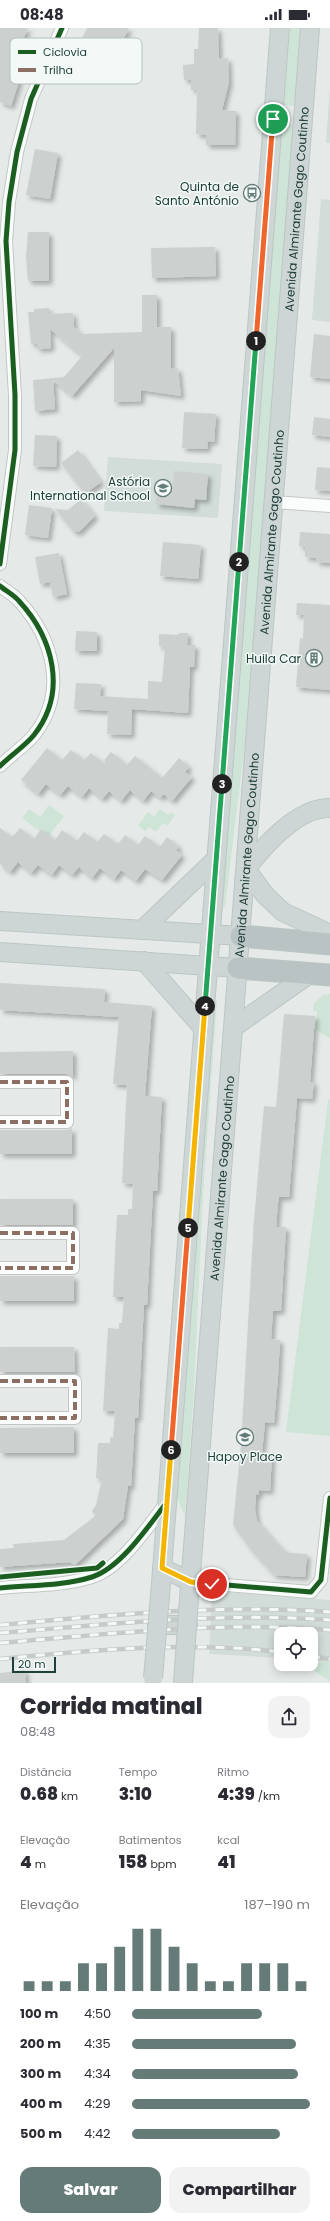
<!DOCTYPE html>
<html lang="pt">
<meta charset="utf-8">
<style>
body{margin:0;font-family:Poppins,sans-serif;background:#f2f2f3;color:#2b2b33;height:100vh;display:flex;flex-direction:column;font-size:15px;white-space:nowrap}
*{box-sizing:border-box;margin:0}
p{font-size:13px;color:#7c7c81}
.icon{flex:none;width:22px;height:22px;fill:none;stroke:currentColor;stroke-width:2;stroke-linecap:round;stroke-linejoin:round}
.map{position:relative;height:1655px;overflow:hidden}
.panel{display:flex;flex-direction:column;background:#fff;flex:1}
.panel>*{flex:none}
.buttons{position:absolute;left:274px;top:1599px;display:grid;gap:8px}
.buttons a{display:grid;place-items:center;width:44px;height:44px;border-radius:8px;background:#fff;box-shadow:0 2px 10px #0003;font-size:20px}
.scale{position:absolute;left:12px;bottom:10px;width:44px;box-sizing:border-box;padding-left:4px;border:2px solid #203f3b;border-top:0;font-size:11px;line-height:14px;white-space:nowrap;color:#203f3b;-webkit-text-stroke:3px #f2f9f7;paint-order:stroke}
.pin{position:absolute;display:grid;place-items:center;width:34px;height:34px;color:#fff;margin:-17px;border:2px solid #fff;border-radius:50%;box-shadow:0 1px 4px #0007}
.km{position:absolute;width:20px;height:20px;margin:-10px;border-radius:50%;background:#222;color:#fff;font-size:11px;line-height:20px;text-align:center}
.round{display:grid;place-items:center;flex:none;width:42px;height:42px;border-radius:12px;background:#f2f2f3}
.head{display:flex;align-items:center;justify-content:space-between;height:68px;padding:0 20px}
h1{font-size:22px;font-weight:800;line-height:30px}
.stats{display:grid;grid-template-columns:repeat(3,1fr);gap:6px;height:68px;padding:4px 20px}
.stats div{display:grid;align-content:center}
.stats b{font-size:17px;font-weight:800}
.stats small{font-size:11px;font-weight:400}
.stats p{font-size:11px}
.chart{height:112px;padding:8px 20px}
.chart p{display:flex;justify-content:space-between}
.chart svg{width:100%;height:72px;margin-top:4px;stroke:#657b78;stroke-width:6}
.cta{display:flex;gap:8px;margin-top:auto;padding:8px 20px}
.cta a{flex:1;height:46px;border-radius:12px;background:#657b78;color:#fff;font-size:16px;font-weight:800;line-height:46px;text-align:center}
.cta a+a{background:#f2f2f3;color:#2b2b33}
ul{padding:0 20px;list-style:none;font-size:13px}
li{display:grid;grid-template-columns:64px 48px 1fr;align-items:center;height:30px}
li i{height:10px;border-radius:5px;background:#657b78}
.status{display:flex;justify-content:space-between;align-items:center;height:28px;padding:0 20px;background:#fff;direction:ltr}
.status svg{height:11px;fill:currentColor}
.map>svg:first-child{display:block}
.built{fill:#d2dcd9}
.green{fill:#cde4d6}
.building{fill:#ccd1d0;filter:url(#shadow)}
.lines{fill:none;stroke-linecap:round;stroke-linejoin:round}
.street-casing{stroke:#c2c7c5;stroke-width:14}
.primary-casing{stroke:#bcc6c5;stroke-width:20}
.highway-casing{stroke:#bcc6c5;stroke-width:23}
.street{stroke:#fbfcfc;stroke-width:12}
.primary{stroke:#cdd6d5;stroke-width:18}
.highway{stroke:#bac3c3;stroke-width:21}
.rail-casing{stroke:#c6cbca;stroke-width:4.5}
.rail{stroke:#f2f9f7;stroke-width:3;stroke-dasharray:9;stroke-linecap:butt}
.primary-bridge-casing{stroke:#bcc6c5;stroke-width:20;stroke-linecap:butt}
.primary-bridge{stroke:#cdd6d5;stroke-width:18}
.quiet{stroke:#8d6e63;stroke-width:4;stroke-dasharray:8 4;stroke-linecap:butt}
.cycleway-casing{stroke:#f2f9f7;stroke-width:8}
.cycleway{stroke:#1b5e20;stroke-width:5}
.split-1-casing{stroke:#fff;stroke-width:8}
.split-2-casing{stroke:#fff;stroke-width:8}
.split-3-casing{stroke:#fff;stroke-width:8}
.split-4-casing{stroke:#fff;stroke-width:8}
.split-5-casing{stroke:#fff;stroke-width:8}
.split-6-casing{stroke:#fff;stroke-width:8}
.split-7-casing{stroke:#fff;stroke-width:8}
.split-1{stroke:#f0652b;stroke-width:5}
.split-2{stroke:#22a559;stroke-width:5}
.split-3{stroke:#22a559;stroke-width:5}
.split-4{stroke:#22a559;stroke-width:5}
.split-5{stroke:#f5b400;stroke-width:5}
.split-6{stroke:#f0652b;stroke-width:5}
.split-7{stroke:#f5b400;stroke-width:5}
.labels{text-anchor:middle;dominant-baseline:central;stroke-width:3;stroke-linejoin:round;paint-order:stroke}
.poi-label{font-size:12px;fill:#203f3b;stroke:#f2f9f7;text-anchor:end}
.street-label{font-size:12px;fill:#203f3b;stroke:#f2f9f7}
.key{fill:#f2f9f7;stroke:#b3c1bf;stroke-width:1}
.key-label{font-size:11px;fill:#203f3b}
</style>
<div class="status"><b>08:48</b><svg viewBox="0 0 49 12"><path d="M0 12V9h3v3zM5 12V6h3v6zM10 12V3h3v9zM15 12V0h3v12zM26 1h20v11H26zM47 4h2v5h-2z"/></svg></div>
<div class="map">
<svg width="330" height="1655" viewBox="0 0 330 1655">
<defs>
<filter id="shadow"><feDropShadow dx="3.5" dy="3.5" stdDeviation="2" flood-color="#0004"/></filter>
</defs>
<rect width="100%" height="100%" fill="#e5eae8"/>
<g class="built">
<path d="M330,58V115H326Z"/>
<path d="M321,171L330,172V294L312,292Z"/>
<path d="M108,429L222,436L218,490L104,483Z"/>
<path d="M212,1563L330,1572V1634L311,1632V1606H281V1630L209,1626Z"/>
</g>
<g class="green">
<path d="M290,0H301L295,78L284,77Z"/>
<path d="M282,96L294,97L247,699L225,879H221Z"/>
<path d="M49,777L64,788L48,809L22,790L29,781L40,789Z"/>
<path d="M160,781L168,787L171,784L175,787L167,798L163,795L156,804L149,799L145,803L138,798L148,784L154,789Z"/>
<path d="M330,966V1010L316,1002L317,983H313L314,975L323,967Z"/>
<path d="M213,973H217L203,1167L194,1362L185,1488L176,1468Z"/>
<path d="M330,1071V1408L286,1404L328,1073Z"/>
<path d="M324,1632L330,1634V1653L310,1640Z"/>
</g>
<g class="building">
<path d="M0,0H28L21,16L25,19L12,46L20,50L11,78L0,74Z"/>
<path d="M87,0H129L116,26L111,24L109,28L95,21L96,17L82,10Z"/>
<path d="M199,0H218L219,31L228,30L229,54L222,82L236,83L235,117H206V107L196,106L197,62H191V52H184L183,37L194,36V21H198Z"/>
<path d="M35,121L58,125L50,171L26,167Z"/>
<path d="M28,204H49V253H28L26,229Z"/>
<path d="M215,219L216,248L152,250L151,220Z"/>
<path d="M142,267H157V299H171V341L178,340L181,368L141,362V373L114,374V320L72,368L53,352L55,381L35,383L33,352L64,349L82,328L50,301L51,320L37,321V315L31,316L28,284H34V281L49,280V286L73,285L74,299L82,306L142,304Z"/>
<path d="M314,306L330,308V351L310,349Z"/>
<path d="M184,384L216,386L214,414L208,413L207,421L182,420Z"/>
<path d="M314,389L330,391V409L312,407Z"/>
<path d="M35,407L57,408L56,439L33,438Z"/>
<path d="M78,422L101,454L85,466L61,435Z"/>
<path d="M317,439L330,440V463L315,462Z"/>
<path d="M174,443L208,446L206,472L195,471L194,480L156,476L157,457L173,458Z"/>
<path d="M81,471L95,488L79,504H74L55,481L68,482Z"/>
<path d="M29,477L52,480L48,510L25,507Z"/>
<path d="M300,504L330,506V535L316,534L317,530L305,529V519L299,518Z"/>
<path d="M163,514L201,517L198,551L160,548Z"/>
<path d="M59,525L67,566L53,569L50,554L40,556L35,529Z"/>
<path d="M297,575L330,577V662L296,659L300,610L303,611L304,587H296Z"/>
<path d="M76,603L97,604V623H75Z"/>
<path d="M180,605H188L187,617H195L194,639H190L188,685L132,681L131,707L107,706L108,683L74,681L76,655L101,656L100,668L148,671V653L162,654L165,619L159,618V606L177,607Z"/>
<path d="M47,720L62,732L71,722L84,732L91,725L105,736V731L111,724L127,737L135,728L162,750L179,730L189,739L185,744L192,749L172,773L164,766L160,770L151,763L143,773L130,762L121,773L109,763L102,771L89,760L82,769L68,758L60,767L46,756L38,766L21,752Z"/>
<path d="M0,800L12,809L20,800L34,811L41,801L55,812L62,802L77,813L84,804L97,814L104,806L118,816L125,807L138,817L145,808L160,819L167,809L179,819L176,822L182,827L162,852L145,841L136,853L121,842L114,851L100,840L92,850L79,839L72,847L59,837L52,847L38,837L31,845L18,834L10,844L0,836Z"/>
<path d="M0,955L105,961L104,974L152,978L145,1068L162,1069L157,1163H153L147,1277H144L138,1390H135L131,1458H128L123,1491L75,1537L70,1534L0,1539V1521L14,1520L13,1516L64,1512L95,1488L92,1483L96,1477L102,1450H96L98,1415H110V1409L113,1410L115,1383H103L108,1300L119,1301V1295H122L124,1269H113L117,1187H128V1181H132L133,1156L122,1155L127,1057L113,1056L119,989L0,982Z"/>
<path d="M284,986L315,988L310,1054H314L312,1071L297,1070L289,1169H279L278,1175L276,1199H286L281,1283H273L271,1311L280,1312L278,1348L274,1395L265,1394L262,1425L272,1426L270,1463L259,1462V1467H256L255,1481L257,1493L280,1519L289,1525L307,1526L305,1549L274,1547L251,1522L233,1497L241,1417L254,1192L264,1078L276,1079Z"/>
<path d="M73,1023V1049L67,1046H0V1024Z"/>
<path d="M72,1100V1126H0V1102H67Z"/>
<rect x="0" y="1171" width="73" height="26"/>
<rect x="0" y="1248" width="74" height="25"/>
<path d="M0,1319H74L75,1344H0Z"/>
<path d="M74,1399V1425H0V1400Z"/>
<path d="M25,1642L26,1655H0V1645Z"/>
</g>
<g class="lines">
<g class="street-casing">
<g id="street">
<path d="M274,474L330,478"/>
<path d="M0,536L15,422V367L6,213L9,174L17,124L31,71L62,0"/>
<path d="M0,558C6,563 14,567 19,573C53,610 68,664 34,707C25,718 11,727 0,738"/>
<path d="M0,1054H67V1094H0"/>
<path d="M0,1205H73V1240H0"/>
<path d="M0,1353H75V1390H0"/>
<path d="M191,1554L311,1564L321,1552L330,1470"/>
<path d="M0,1560C30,1557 63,1558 92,1549C121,1540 149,1497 167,1474"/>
</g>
</g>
<g class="primary-casing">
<g id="primary">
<path d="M246,841C264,818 298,779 330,780"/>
<path d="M246,841L265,867L283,884L324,903"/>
<path d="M0,893L241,908"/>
<path d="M142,902L216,831"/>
<path d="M0,924L238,940"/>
<path d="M144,933L203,1000"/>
<path d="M234,999L311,945"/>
<path d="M162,1540L191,1554"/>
<path d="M160,1568L280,0"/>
<path id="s1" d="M189,1571L310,0"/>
<path d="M157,1597H188"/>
</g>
</g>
<g class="highway-casing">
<g id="highway">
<path d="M241,908L330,916"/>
<path d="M238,940L330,947"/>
</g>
</g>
<use href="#street" class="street"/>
<use href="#primary" class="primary"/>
<use href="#highway" class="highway"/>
<g class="rail-casing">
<g id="rail">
<path d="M0,1597C110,1587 220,1576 330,1584"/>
<path d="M0,1605C110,1596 220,1584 330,1592"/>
<path d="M0,1615C109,1606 220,1593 330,1602"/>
<path d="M311,1628L330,1631"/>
<path d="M0,1631C92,1622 188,1613 281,1624"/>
</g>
</g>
<use href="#rail" class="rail"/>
<g class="primary-bridge-casing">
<g id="primary-bridge">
<path d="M153,1650L160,1568"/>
<path d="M183,1655L189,1571"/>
</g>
</g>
<use href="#primary-bridge" class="primary-bridge"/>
<g class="quiet">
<path d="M0,1054H67V1094H0"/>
<path d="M0,1205H73V1240H0"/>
<path d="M0,1353H75V1390H0"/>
</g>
<g class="cycleway-casing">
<g id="cycleway">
<path d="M0,536L15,422V367L6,213L9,174L17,124L31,71L62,0"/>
<path d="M0,558C6,563 14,567 19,573C53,610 68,664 34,707C25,718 11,727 0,738"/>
<path d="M0,1549L97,1540L103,1535"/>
<path d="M191,1554L311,1564L321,1552L330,1470"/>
<path d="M0,1560C30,1557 63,1558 92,1549C121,1540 149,1497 167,1474"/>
</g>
</g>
<use href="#cycleway" class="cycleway"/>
</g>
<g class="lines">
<g class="split-1-casing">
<path id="split-1" d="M256,313L273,91"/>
</g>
<g class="split-2-casing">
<path id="split-2" d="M239,534L256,313"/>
</g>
<g class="split-3-casing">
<path id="split-3" d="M222,756L239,534"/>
</g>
<g class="split-4-casing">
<path id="split-4" d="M205,978L222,756"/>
</g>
<g class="split-5-casing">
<path id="split-5" d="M188,1200L205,978"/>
</g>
<g class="split-6-casing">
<path id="split-6" d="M171,1422L188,1200"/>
</g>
<g class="split-7-casing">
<path id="split-7" d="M171,1422L162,1540L191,1554L212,1556"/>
</g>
<use href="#split-1" class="split-1"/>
<use href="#split-2" class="split-2"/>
<use href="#split-3" class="split-3"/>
<use href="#split-4" class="split-4"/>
<use href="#split-5" class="split-5"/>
<use href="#split-6" class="split-6"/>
<use href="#split-7" class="split-7"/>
</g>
<defs>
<g id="bus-ring" transform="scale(0.9)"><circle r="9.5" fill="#f2f9f7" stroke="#657b78" stroke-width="1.5"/><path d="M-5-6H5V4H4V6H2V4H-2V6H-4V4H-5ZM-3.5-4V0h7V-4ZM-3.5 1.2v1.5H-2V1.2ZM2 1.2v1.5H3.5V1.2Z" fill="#657b78"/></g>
<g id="school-ring" transform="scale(0.9)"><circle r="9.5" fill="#f2f9f7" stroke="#657b78" stroke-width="1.5"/><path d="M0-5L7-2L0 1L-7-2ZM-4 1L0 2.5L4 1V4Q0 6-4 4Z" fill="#657b78"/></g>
<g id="building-ring" transform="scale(0.9)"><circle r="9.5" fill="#f2f9f7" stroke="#657b78" stroke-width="1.5"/><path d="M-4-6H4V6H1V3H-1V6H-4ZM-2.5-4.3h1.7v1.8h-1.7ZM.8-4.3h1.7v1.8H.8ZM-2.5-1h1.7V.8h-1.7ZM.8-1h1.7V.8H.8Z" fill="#657b78"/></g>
</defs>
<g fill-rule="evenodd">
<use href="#bus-ring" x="252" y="165"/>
<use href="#school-ring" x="163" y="460"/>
<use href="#building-ring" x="314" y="630"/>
<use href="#school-ring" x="245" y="1409"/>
</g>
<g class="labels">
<g class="poi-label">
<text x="239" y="158">Quinta de<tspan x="239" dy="14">Santo António</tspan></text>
<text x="150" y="453">Astória<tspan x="150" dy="14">International School</tspan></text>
<text x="301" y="630">Huila Car</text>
<text x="245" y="1428" text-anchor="middle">Hapoy Place</text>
</g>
<g class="street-label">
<text stroke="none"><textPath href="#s1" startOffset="1394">Avenida Almirante Gago Coutinho</textPath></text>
<text stroke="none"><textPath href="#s1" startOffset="1070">Avenida Almirante Gago Coutinho</textPath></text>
<text stroke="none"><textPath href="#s1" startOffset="746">Avenida Almirante Gago Coutinho</textPath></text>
<text stroke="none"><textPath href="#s1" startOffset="422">Avenida Almirante Gago Coutinho</textPath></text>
</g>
</g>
<rect x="10" y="10" width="132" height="46" rx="6" class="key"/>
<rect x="18" y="22" width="18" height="4" fill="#1b5e20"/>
<rect x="18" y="40" width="18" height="4" fill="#8d6e63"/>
<g class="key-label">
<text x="43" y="28">Ciclovia</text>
<text x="43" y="46">Trilha</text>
</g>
</svg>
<div class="buttons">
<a><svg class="icon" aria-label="locate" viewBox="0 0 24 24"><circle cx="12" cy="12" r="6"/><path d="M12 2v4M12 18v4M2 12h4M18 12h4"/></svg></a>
</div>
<div class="scale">20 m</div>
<div class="pin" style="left:273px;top:91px;background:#1e9e55"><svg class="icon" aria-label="arrive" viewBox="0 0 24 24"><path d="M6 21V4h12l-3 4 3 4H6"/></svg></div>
<div class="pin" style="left:212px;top:1556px;background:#d93025"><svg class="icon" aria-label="check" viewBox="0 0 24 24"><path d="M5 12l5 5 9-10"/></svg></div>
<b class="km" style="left:256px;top:313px">1</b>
<b class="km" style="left:239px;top:534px">2</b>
<b class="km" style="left:222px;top:756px">3</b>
<b class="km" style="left:205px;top:978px">4</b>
<b class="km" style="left:188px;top:1200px">5</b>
<b class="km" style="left:171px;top:1422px">6</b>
</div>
<section class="panel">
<div class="head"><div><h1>Corrida matinal</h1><p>08:48</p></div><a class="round"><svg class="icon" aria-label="share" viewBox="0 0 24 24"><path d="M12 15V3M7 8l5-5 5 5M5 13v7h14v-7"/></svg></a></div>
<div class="stats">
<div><p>Distância</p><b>0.68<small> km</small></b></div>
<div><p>Tempo</p><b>3:10</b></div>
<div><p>Ritmo</p><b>4:39<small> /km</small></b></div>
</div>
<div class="stats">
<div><p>Elevação</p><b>4<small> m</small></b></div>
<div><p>Batimentos</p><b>158<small> bpm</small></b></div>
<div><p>kcal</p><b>41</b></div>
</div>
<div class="chart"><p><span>Elevação</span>187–190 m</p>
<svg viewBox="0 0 160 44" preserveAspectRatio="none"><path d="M5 44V38M15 44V38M25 44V38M35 44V27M45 44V27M55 44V17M65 44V6M75 44V6M85 44V17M95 44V27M105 44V38M115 44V38M125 44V27M135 44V27M145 44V27M155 44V38"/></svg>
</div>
<ul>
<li><b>100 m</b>4:50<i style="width:73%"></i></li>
<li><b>200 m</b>4:35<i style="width:92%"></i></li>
<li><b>300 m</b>4:34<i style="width:93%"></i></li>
<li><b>400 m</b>4:29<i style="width:100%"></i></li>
<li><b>500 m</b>4:42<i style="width:83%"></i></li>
</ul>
<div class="cta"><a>Salvar</a><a>Compartilhar</a></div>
</section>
